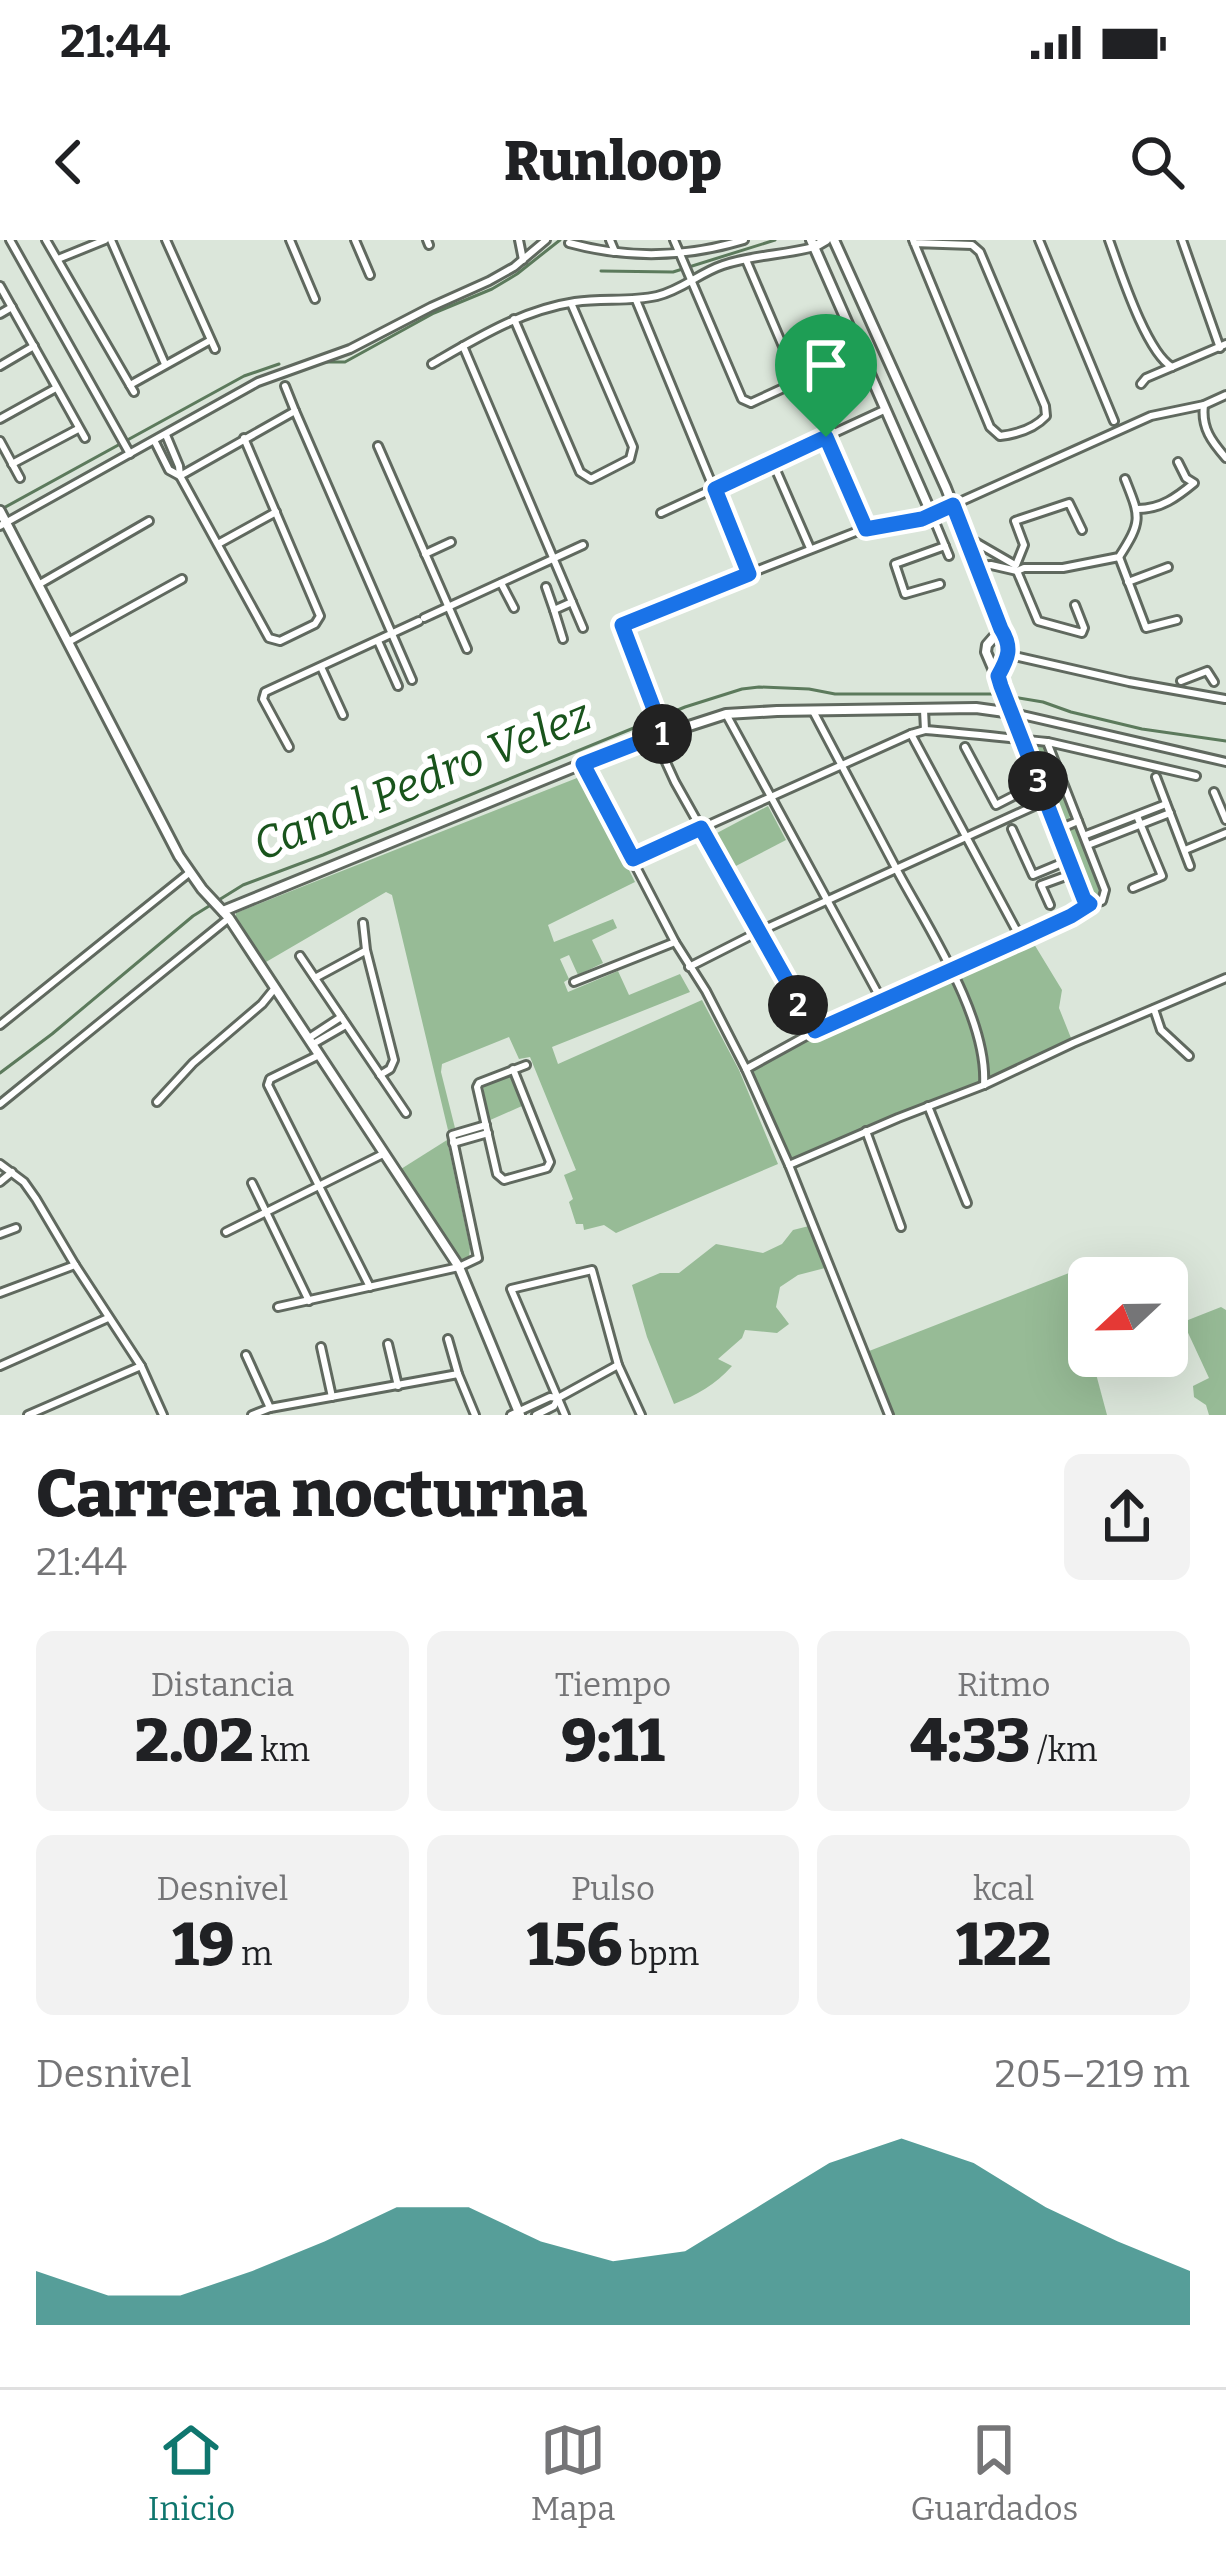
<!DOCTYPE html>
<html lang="es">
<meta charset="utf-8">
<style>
body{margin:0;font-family:Bitter,serif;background:#f2f2f2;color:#202124;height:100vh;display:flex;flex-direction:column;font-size:45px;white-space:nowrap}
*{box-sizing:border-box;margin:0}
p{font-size:39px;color:#757577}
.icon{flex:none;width:66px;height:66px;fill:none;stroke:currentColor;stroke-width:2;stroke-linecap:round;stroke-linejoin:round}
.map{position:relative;height:1175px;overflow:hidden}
.drawer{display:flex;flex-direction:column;background:#fff;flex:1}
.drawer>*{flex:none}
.needle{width:78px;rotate:248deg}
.controls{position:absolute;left:1068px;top:1017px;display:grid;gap:24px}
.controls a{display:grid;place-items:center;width:120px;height:120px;border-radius:18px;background:#fff;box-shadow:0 12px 48px #0002;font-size:60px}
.pin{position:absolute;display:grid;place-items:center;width:102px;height:102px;color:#fff;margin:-123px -51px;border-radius:50% 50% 50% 0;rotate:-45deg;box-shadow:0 0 12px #0007}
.pin .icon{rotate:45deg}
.km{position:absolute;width:60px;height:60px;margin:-30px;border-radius:50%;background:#222;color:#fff;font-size:33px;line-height:60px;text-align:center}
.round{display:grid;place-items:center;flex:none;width:126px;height:126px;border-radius:18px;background:#f2f2f2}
.overview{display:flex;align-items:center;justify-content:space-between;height:204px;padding:0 36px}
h1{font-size:66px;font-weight:800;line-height:90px}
.stats{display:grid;grid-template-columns:repeat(3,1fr);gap:18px;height:204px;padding:12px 36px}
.stats div{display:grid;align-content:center;border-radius:18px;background:#f2f2f2;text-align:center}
.stats b{font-size:60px;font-weight:800}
.stats small{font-size:33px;font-weight:400}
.stats p{font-size:33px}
.chart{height:336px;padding:24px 36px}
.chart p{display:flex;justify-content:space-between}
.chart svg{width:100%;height:216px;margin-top:12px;fill:#0f766e;opacity:.7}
.status{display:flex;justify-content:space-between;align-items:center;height:84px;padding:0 60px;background:#fff;direction:ltr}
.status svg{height:33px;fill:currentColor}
header{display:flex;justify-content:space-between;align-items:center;height:156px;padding:0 36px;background:#fff;font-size:54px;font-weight:800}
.menu{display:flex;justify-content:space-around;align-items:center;height:168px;border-top:3px solid #e0e0e0;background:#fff;font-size:33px;color:#757577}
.menu a{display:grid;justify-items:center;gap:6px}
.menu .on{color:#0f766e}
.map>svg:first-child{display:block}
.green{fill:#97bb96}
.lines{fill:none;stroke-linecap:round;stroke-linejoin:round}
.stream{stroke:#5c7a5c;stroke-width:3}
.street-casing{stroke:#60695f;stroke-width:12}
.secondary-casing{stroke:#60695f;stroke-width:14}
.street{stroke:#fff;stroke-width:6}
.secondary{stroke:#fff;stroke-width:8}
.route-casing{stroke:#fff;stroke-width:24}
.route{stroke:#1a73e8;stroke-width:15}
.labels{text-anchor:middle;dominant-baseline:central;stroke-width:12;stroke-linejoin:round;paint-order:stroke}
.water-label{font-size:45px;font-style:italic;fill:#19541c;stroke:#fff}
</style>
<div class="status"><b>21:44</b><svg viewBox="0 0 49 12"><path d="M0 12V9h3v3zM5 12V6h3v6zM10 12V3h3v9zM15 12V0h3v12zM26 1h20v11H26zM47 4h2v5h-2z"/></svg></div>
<header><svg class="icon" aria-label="back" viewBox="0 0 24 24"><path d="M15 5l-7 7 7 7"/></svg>Runloop<svg class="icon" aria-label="search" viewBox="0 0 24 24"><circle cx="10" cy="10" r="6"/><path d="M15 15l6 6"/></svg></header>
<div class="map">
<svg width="1226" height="1175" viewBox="0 0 1226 1175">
<rect width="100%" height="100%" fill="#dbe6da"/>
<g class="green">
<path d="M1042,504L1046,507L1071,572L1069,580L1065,582L1056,578L1030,513L1032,507Z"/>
<path d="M582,536L635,642L548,685L554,702L613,679L617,688L592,700L603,723L578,735L569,715L560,719L569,739L564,742L568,752L618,731L629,755L680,734L690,752L552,807L558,824L702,760L739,830L778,924L616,993L604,985L584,990L583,984H576L569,962L573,959L564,935L576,930L530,817L519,819L509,797L442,824L441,832L455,888L448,890L392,655L386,652L266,722L236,680V673Z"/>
<path d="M768,566L786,600L734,627L717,593Z"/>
<path d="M1076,587L1079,589L1102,652L1094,660L1087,657L1064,595V592Z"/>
<path d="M1031,699L1062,750L1059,768L1073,803L790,919L752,830L819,795Z"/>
<path d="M511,835L522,866L488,881L483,846Z"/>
<path d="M447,900L470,1008L469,1018L464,1020L455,1015L401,929Z"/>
<path d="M813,985L829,1027L798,1035L780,1047L776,1067L789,1084L777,1093L745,1090L742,1098L718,1119L732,1126C715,1145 697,1155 674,1164L647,1097L632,1045L660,1033H679L716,1004L763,1013L782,1004L793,990Z"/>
<path d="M1069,1033L1107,1175H889L864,1113Z"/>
<path d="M1221,1067L1226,1070V1175H1209L1206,1165L1194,1157L1193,1146L1209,1138L1183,1082Z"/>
</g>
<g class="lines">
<g class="stream">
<path d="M601,31L673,32L775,0"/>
<path d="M319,122H345L434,73L492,49L517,34L560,0"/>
<path d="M0,270L244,136L279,124"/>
<path d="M0,833L52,794L193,676L243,645L323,615L685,467L742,449L759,447L809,449L835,454H996L1043,462L1071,472L1142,489L1226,501"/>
</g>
<g class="street-casing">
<g id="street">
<path d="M10,0L130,214"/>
<path d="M46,0L134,152"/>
<path d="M111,0L165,124"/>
<path d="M166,0L215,109"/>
<path d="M290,0L315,59"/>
<path d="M355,0L370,35"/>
<path d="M427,0L429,5"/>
<path d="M519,0L523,20"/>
<path d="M610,0L615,12"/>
<path d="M674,0L742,159L751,163L790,145L794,132L746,20"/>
<path d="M913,0L990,187L1000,196C1017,194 1034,189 1046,176L1045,166L980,12L972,5L914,3"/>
<path d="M1039,0L1114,181"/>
<path d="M1109,0C1120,30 1146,112 1172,127"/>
<path d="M1182,0L1220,108"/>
<path d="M569,3C628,19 685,18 744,0"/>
<path d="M58,19L105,0"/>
<path d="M0,46L85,198"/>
<path d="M636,60L749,334"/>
<path d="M0,74L12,67"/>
<path d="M514,79L580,232L591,239L630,219L633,207L571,63"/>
<path d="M463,106L583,388"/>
<path d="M432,124C477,98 522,70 575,62C603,58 630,62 657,56C682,50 699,33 723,25C752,15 784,15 814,7"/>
<path d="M0,126L34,106"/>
<path d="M1141,144L1146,138L1226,104"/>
<path d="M130,145L209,101"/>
<path d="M285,146L295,171"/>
<path d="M1204,165C1201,188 1212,202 1226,218"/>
<path d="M0,179L56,148"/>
<path d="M166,195L179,226L180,236L269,398L280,401L315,384L320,376L244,198"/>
<path d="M826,197L866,287"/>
<path d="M0,201L20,238"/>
<path d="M155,202L169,230L180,236"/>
<path d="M378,206L467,409"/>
<path d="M772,221L810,308"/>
<path d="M12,224L78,189"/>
<path d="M180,236L295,171L412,440"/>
<path d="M953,265L1151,176L1204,165L1226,155"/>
<path d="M1138,269C1161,269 1177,257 1194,243L1186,238L1178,222"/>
<path d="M661,273L884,170"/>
<path d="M0,286L258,142L350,109L431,67L489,41L514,27L546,0"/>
<path d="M965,296L1015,325"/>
<path d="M218,304L276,272"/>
<path d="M425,314L451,302"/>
<path d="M1119,317L1146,388L1177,380"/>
<path d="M1016,325L1024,305L1015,281L1069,263L1082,290"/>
<path d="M976,326L991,325L1017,331L1024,328H1063L1119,317C1143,280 1140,277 1125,239"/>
<path d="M1017,331L1038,381L1082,393L1084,388L1075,365"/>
<path d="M1128,342L1168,327"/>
<path d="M501,343L514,368"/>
<path d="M940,344L905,354L895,324L945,306"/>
<path d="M38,345L149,281"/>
<path d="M546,347L554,370L572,362"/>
<path d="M554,370L563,399"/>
<path d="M424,378L583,305"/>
<path d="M378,401L398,446"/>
<path d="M68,402L182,339"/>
<path d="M1010,415L1129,442L1225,459"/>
<path d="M321,427L343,475"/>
<path d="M1181,441L1207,431L1214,442"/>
<path d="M813,471C842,525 870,580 899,634C930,691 988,779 984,845"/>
<path d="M1013,473L1226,522"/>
<path d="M726,474L882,761"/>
<path d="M925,490C966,493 1006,498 1047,502L1105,650L1102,661L1092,664L1084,659C1060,597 1037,534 1012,473"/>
<path d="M663,493L622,388L625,382L866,288L932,275L949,316"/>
<path d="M911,494L1021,699"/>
<path d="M654,496L675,542L815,791"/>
<path d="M1048,502L1196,536"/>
<path d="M289,507L263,459L265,452L419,381"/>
<path d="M965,507L996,565L1039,543"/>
<path d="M583,525L675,702L706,751L746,829L815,791L1021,699L1090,664"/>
<path d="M1156,537L1190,626"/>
<path d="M1214,552L1226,580"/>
<path d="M1012,589L1033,635L1069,620"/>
<path d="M1057,590L1078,581"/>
<path d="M1086,595L1166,564"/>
<path d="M1088,605L1170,573"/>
<path d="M1185,610L1226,593"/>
<path d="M633,619L911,494L925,490L924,470"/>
<path d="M1133,648L1162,636L1137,576"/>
<path d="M1050,665L1041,645L1074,633"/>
<path d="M363,683L366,710L394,820L390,829L380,835"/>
<path d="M300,716L406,873"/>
<path d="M689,727L758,692L1045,561"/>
<path d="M315,738L365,711"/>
<path d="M574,742L675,702"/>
<path d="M1154,769L1161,790L1189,816"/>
<path d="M0,785L189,633"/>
<path d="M309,798L341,777"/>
<path d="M313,804L346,785"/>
<path d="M319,815L270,839L268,845L370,1047"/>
<path d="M513,829L550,922L547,928L504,940L497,934L477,847L479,843L526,825"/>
<path d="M746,829L789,925L889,1175"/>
<path d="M157,862L193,823L262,764L275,748"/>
<path d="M0,864L229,678"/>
<path d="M928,866L967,963"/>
<path d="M866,891L901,987"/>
<path d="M453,903L488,893"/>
<path d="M0,924L24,942L36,959L75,1025L141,1126L163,1175"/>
<path d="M789,925L898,878L984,845L1073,803L1226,738"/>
<path d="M0,942L12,932"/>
<path d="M252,943L309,1061"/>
<path d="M226,992L383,914"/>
<path d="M0,994L16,988"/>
<path d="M0,1053L75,1025"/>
<path d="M278,1067L459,1027L478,1018L452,895L486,885"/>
<path d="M388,1104L398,1146"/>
<path d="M321,1107L332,1157"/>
<path d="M246,1115L270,1168"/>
<path d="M0,1126L108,1078"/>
<path d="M458,1134L475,1175"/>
<path d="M28,1175L141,1126"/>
<path d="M252,1175L270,1168L458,1134L448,1099"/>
<path d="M511,1175L550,1157L558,1158"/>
<path d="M536,1175L554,1166L558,1158L618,1125"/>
<path d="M565,1175L511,1049L592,1030L618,1125L641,1175"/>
</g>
</g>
<g class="secondary-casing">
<g id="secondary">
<path d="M811,0L932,275L953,265"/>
<path d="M834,0L946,248L1001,389C1013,408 1008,418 998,437"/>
<path d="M814,7L826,0"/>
<path d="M0,271L179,616L202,649L229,678L459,1027L520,1175"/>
<path d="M1001,389L987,405L986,412L1012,473"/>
<path d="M223,671L621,508L726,474L777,471L976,468L1012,473"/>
</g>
</g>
<use href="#street" class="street"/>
<use href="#secondary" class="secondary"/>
</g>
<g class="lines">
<g class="route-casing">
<path id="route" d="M826,197L866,289L922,279L953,265L1001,389C1013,408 1008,418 998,436L1001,446L1084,659L1090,664L1071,676L1021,699L815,791L701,588L633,619L583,524L663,493L622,385L749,334L715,249Z"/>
</g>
<use href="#route" class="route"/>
</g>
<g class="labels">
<g class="water-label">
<text transform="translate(422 540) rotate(-22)">Canal Pedro Velez</text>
</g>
</g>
</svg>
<div class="controls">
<a><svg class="needle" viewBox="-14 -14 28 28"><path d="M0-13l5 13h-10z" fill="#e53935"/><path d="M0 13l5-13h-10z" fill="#757577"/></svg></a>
</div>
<div class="pin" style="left:826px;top:197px;background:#1e9e55"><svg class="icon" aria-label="arrive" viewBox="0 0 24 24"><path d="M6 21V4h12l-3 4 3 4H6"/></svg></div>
<b class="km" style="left:662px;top:494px">1</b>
<b class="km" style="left:798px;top:765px">2</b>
<b class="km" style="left:1038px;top:541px">3</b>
</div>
<section class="drawer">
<div class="overview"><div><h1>Carrera nocturna</h1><p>21:44</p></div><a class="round"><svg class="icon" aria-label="share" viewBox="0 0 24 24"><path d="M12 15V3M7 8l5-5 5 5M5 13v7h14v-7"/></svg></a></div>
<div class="stats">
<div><p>Distancia</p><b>2.02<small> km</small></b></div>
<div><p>Tiempo</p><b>9:11</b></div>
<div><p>Ritmo</p><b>4:33<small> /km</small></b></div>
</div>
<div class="stats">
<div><p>Desnivel</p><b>19<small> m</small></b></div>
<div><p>Pulso</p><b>156<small> bpm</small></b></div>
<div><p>kcal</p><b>122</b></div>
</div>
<div class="chart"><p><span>Desnivel</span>205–219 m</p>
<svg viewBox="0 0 160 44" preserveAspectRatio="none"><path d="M0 44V33L10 38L20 38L30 33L40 27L50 20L60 20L70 27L80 31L90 29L100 20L110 11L120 6L130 11L140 20L150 27L160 33V44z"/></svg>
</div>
</section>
<nav class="menu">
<a class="on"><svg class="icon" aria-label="home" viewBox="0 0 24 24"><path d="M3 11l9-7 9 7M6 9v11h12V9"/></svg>Inicio</a>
<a><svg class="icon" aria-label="map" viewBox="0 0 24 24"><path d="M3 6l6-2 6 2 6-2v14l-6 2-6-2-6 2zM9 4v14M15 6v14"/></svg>Mapa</a>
<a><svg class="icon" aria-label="saved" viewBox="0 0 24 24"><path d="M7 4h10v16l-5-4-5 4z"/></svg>Guardados</a>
</nav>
